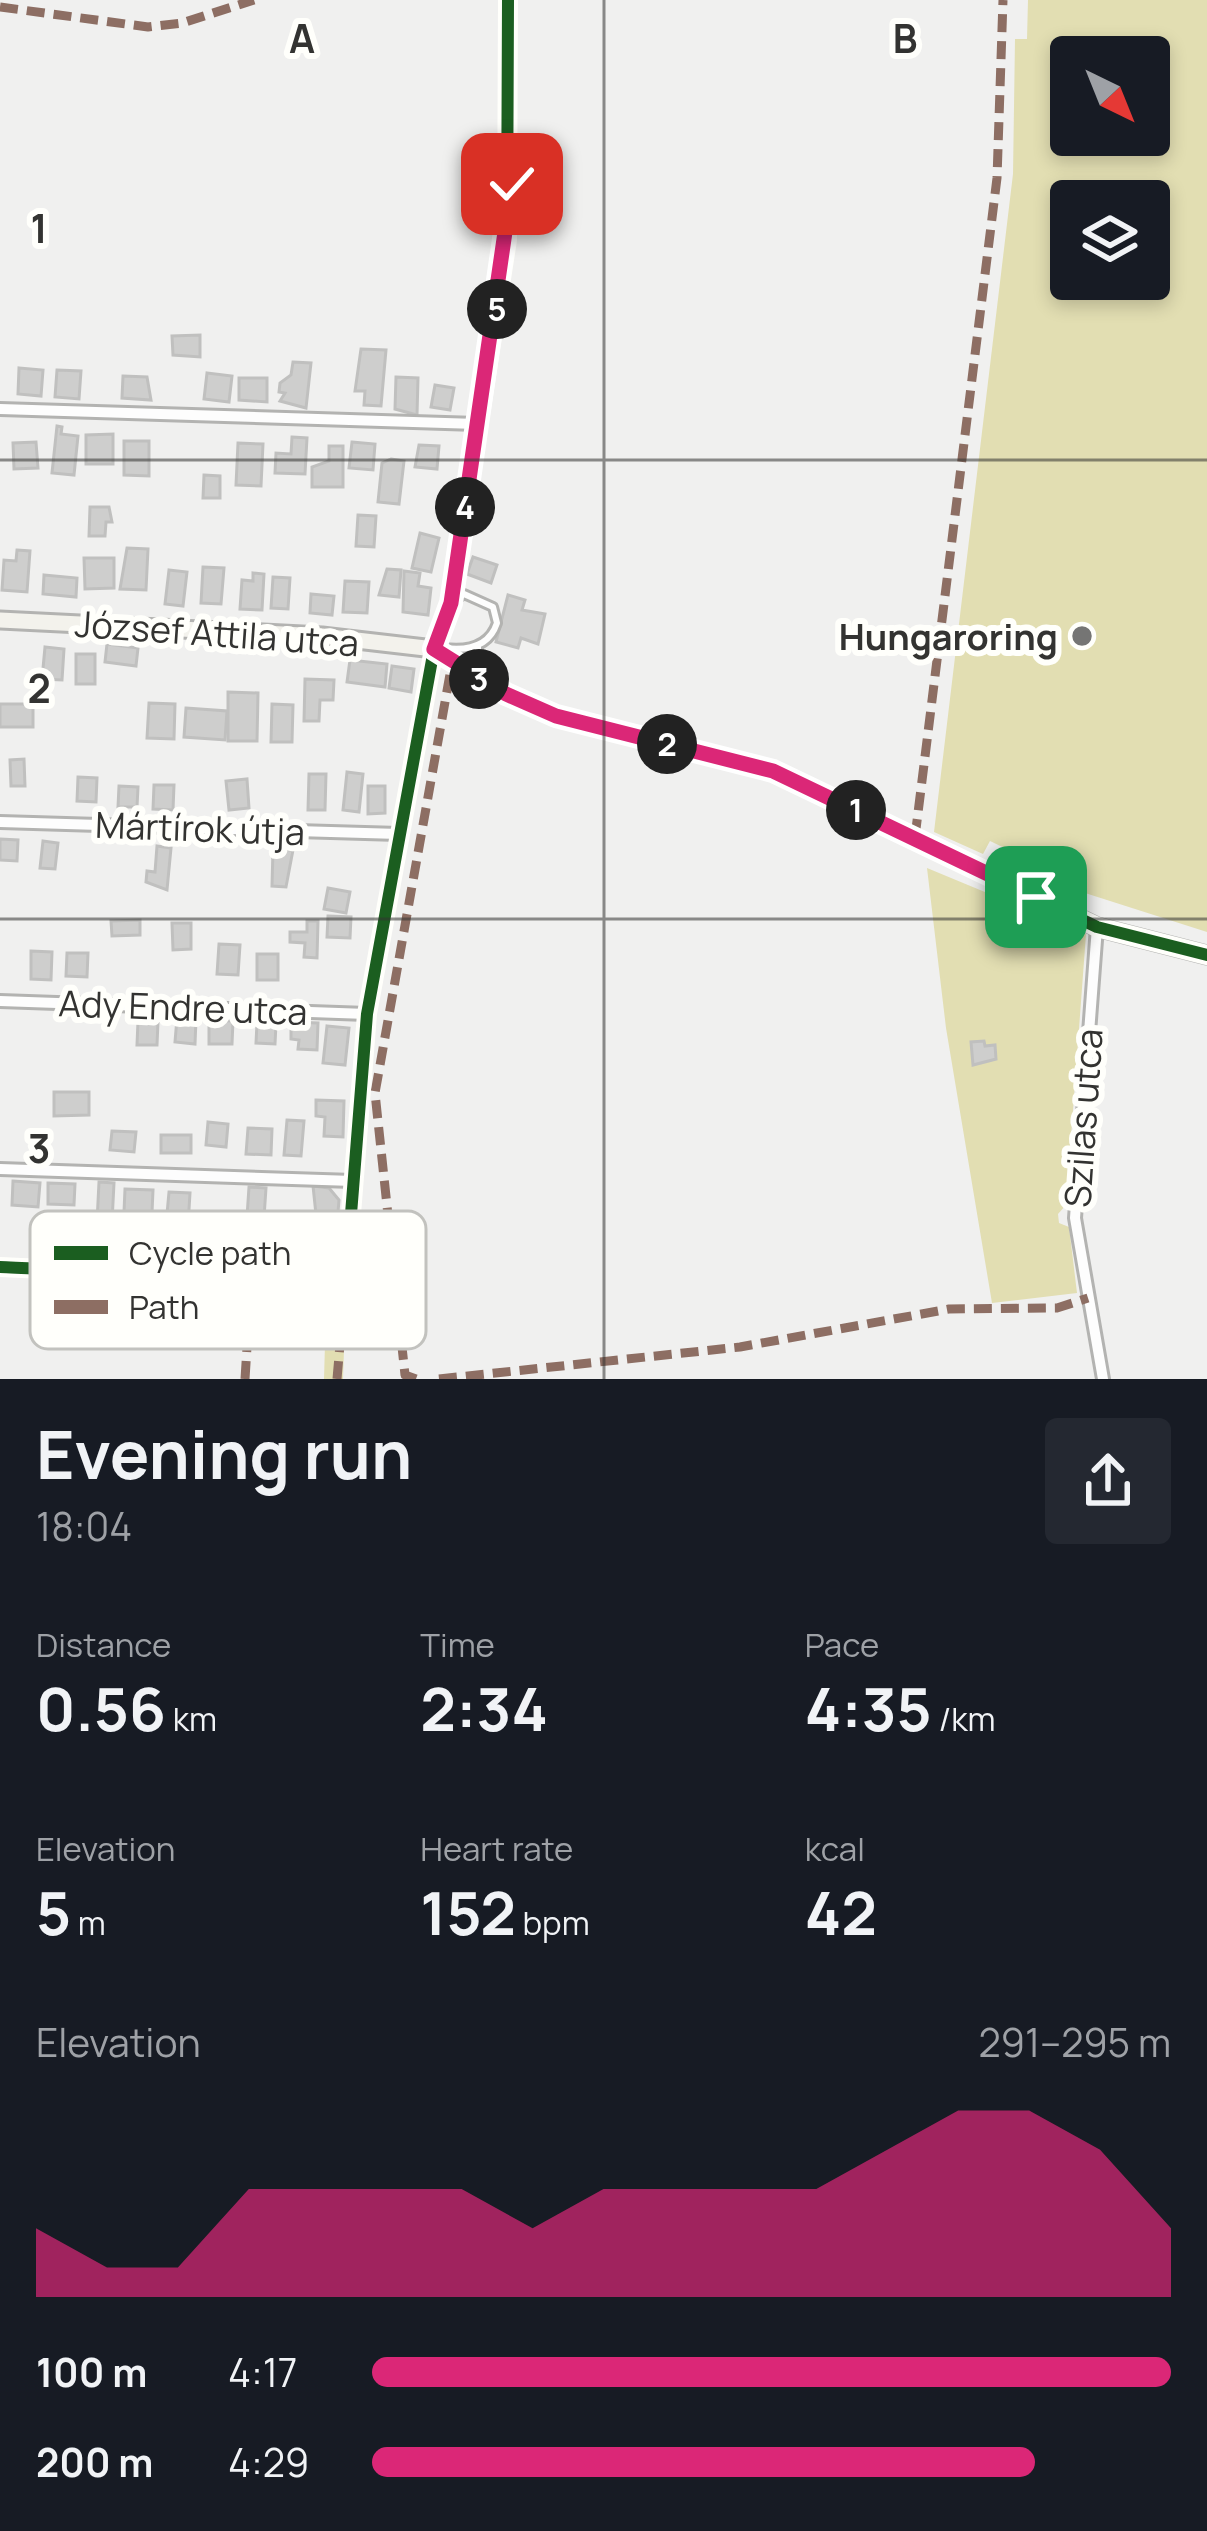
<!DOCTYPE html>
<meta charset="utf-8">
<style>
body{margin:0;font-family:Manrope,sans-serif;background:#242831;color:#f1f3f6;height:100vh;display:flex;flex-direction:column;font-size:45px;white-space:nowrap}
*{box-sizing:border-box;margin:0}
p{font-size:39px;color:#9ea1a6}
.icon{flex:none;width:66px;height:66px;fill:none;stroke:currentColor;stroke-width:2;stroke-linecap:round;stroke-linejoin:round}
.map{position:relative;height:1379px;overflow:hidden}
.drawer{display:flex;flex-direction:column;background:#171b24;flex:1}
.drawer>*{flex:none}
.needle{width:78px;rotate:137deg}
.tools{position:absolute;left:1050px;top:36px;display:grid;gap:24px}
.tools a{display:grid;place-items:center;width:120px;height:120px;border-radius:12px;background:#171b24;box-shadow:0 6px 18px #0003;font-size:60px}
.pin{position:absolute;display:grid;place-items:center;width:102px;height:102px;color:#fff;margin:-51px;border-radius:24px;box-shadow:0 6px 18px #0006}
.km{position:absolute;width:60px;height:60px;margin:-30px;border-radius:50%;background:#222;color:#fff;font-size:33px;line-height:60px;text-align:center}
.round{display:grid;place-items:center;flex:none;width:126px;height:126px;border-radius:12px;background:#242831}
.summary{display:flex;align-items:center;justify-content:space-between;height:204px;padding:0 36px}
h1{font-size:66px;font-weight:700;line-height:90px}
.figures{display:grid;grid-template-columns:repeat(3,1fr);gap:18px;height:204px;padding:12px 36px}
.figures div{display:grid;align-content:center}
.figures b{font-size:60px;font-weight:700}
.figures small{font-size:33px;font-weight:400}
.figures p{font-size:33px}
.chart{height:336px;padding:24px 36px}
.chart p{display:flex;justify-content:space-between}
.chart svg{width:100%;height:216px;margin-top:12px;fill:#db2777;opacity:.7}
ul{padding:0 36px;list-style:none;font-size:39px}
li{display:grid;grid-template-columns:192px 144px 1fr;align-items:center;height:90px}
li i{height:30px;border-radius:15px;background:#db2777}
.map>svg:first-child{display:block}
.green{fill:#e2deb2;fill-rule:evenodd}
.building{fill:#cececd;stroke:#c0c0bf;stroke-width:3}
.lines{fill:none;stroke-linecap:round;stroke-linejoin:round}
.lane-casing{stroke:#b3b3b1;stroke-width:12}
.street-casing{stroke:#b3b3b1;stroke-width:16}
.secondary-casing{stroke:#b3b3b1;stroke-width:21}
.lane{stroke:#fdfdfd;stroke-width:6}
.street{stroke:#fdfdfd;stroke-width:10}
.secondary{stroke:#f3f2ec;stroke-width:15}
.quiet{stroke:#8d6e63;stroke-width:9;stroke-dasharray:18 9;stroke-linecap:butt}
.cycleway-casing{stroke:#fffffb;stroke-width:20}
.cycleway{stroke:#1b5e20;stroke-width:12}
.route-casing{stroke:#fff;stroke-width:24}
.route{stroke:#db2777;stroke-width:15}
.grid{fill:none;stroke:#333331;stroke-width:3;stroke-opacity:0.55}
.poi-dot{fill:#757574;stroke:#fffffb;stroke-width:4.5}
.labels{text-anchor:middle;dominant-baseline:central;stroke-width:12;stroke-linejoin:round;paint-order:stroke}
.street-label{font-size:36px;fill:#333331;stroke:#fffffb}
.poi-label{font-size:36px;font-weight:bold;fill:#333331;stroke:#fffffb;text-anchor:end}
.key{fill:#fffffb;stroke:#c2c2be;stroke-width:3}
.key-label{font-size:33px;fill:#333331}
.grid-label{font-size:39px;text-anchor:middle;font-weight:bold;fill:#333331;stroke:#fffffb;stroke-width:12;stroke-linejoin:round;paint-order:stroke}
</style>
<div class="map">
<svg width="1207" height="1379" viewBox="0 0 1207 1379">
<rect width="100%" height="100%" fill="#f0f0ef"/>
<g class="green">
<path d="M1028,0H1207V932L1035,877L1040,865L990,841L983,854L934,832L1013,174L1015,39H1027ZM1149,57V135H1071V57ZM1149,201V279H1071V201Z"/>
<path d="M927,868L1086,934L1066,1205L1058,1214L1059,1223L1069,1227L1077,1293L992,1303L946,1028Z"/>
<path d="M347,1264L343,1379H324L327,1273Z"/>
</g>
<g class="building">
<path d="M200,335V357L173,355L172,336Z"/>
<path d="M361,349L386,350L381,406L364,405L365,391H355Z"/>
<path d="M293,362L311,363L306,408L280,401L285,393L279,392L280,383L291,375Z"/>
<path d="M19,368L43,370L41,396L18,394Z"/>
<path d="M57,370L81,371L79,399L55,397Z"/>
<path d="M207,373L232,376L229,402L204,399Z"/>
<path d="M123,376L147,377L151,400L122,398Z"/>
<path d="M396,377L418,378L417,415L395,409Z"/>
<path d="M239,378H267V402L239,400Z"/>
<path d="M435,385L454,388L450,410L431,407Z"/>
<path d="M57,426L62,427L61,434L78,436L74,475L52,473Z"/>
<path d="M113,434V464H86V435Z"/>
<path d="M292,437L307,438L305,474L275,473L276,453L291,454Z"/>
<path d="M124,441H149V476L124,475Z"/>
<path d="M36,442L38,468L14,469L13,443Z"/>
<path d="M352,442L375,444L373,470L349,468Z"/>
<path d="M238,443L263,444L261,486L236,485Z"/>
<path d="M419,445L439,446L437,469L415,467Z"/>
<path d="M329,446H343V487H312V467L329,461Z"/>
<path d="M391,459L404,461L399,504L378,502L382,463Z"/>
<path d="M204,475L220,476V498H203Z"/>
<path d="M90,507H109L112,522H106L105,536H89Z"/>
<path d="M358,515L376,516L374,547L356,546Z"/>
<path d="M420,533L439,538L431,572L412,568Z"/>
<path d="M127,548L148,549L146,590L120,589Z"/>
<path d="M17,550L30,551L27,592L2,590L4,560L16,561Z"/>
<path d="M473,557L497,565L491,583L467,574Z"/>
<path d="M84,558H114V588L85,589Z"/>
<path d="M203,567L224,568L221,604L201,603Z"/>
<path d="M387,569L401,570L399,597L379,595Z"/>
<path d="M169,570L187,572L183,606L165,604Z"/>
<path d="M404,571L420,573L418,586L431,588L428,615L403,612Z"/>
<path d="M253,573L264,574L262,610L240,609L242,580L253,581Z"/>
<path d="M44,575L77,578L76,597L43,594Z"/>
<path d="M273,577L290,578L288,609L271,608Z"/>
<path d="M345,581L369,582L367,613L343,612Z"/>
<path d="M311,594L334,596L332,615L310,613Z"/>
<path d="M508,595L525,600L522,610L545,614L538,644L521,638L518,648L496,642Z"/>
<path d="M107,644L138,648L136,666L105,662Z"/>
<path d="M45,647L64,649L62,680L42,679Z"/>
<rect x="76" y="654" width="19" height="30"/>
<path d="M350,660L387,664L385,687L347,682Z"/>
<path d="M392,666L414,669L411,692L389,688Z"/>
<path d="M305,679L334,680L333,700H320L319,721H304Z"/>
<path d="M228,692L258,693L257,741H228Z"/>
<path d="M149,703L175,704L174,739L147,738Z"/>
<rect x="0" y="704" width="33" height="23"/>
<path d="M272,704L293,705L292,742H271Z"/>
<path d="M186,708L227,711L225,740L184,737Z"/>
<path d="M24,759L25,786H11L10,760Z"/>
<path d="M347,772L363,774L359,812L343,810Z"/>
<path d="M309,774H326L325,810H308Z"/>
<path d="M78,777L97,778L96,802L77,801Z"/>
<path d="M247,779L249,808L229,810L226,781Z"/>
<path d="M154,785H174L173,810L153,809Z"/>
<path d="M119,786L138,787L137,807H118Z"/>
<path d="M368,786H385V813L368,814Z"/>
<path d="M0,839L18,840L17,861L0,860Z"/>
<path d="M43,841L58,843L55,869L40,868Z"/>
<path d="M157,846L171,848L167,890L146,882L147,871L155,872Z"/>
<path d="M273,849L293,850L286,887L272,886Z"/>
<path d="M328,888L350,892L346,913L324,909Z"/>
<path d="M328,916L351,917L350,938L327,937Z"/>
<path d="M140,920V935L112,936L111,921Z"/>
<path d="M307,921H318L317,958L304,957L305,943L290,942V932H307Z"/>
<path d="M172,923H191V949L173,950Z"/>
<path d="M219,944L240,945L238,975L217,974Z"/>
<path d="M31,951L52,952L51,980L31,979Z"/>
<path d="M67,953H88L87,977L66,976Z"/>
<rect x="257" y="954" width="21" height="26"/>
<path d="M177,1018L196,1019L195,1044L175,1042Z"/>
<path d="M209,1020L233,1021L232,1044H209Z"/>
<path d="M138,1021L158,1022L157,1045H137Z"/>
<path d="M291,1022L318,1023L317,1050L298,1049L299,1040L291,1039Z"/>
<path d="M257,1023L276,1024L275,1044L256,1043Z"/>
<path d="M327,1026L349,1028L345,1065L323,1063Z"/>
<path d="M984,1041L985,1046L995,1045L996,1059L973,1065L971,1042Z"/>
<path d="M54,1092H89V1115L54,1116Z"/>
<path d="M316,1100L344,1101L343,1137L324,1136L325,1117L316,1116Z"/>
<path d="M287,1120L304,1121L301,1156L284,1155Z"/>
<path d="M208,1122L228,1124L226,1147L206,1145Z"/>
<path d="M248,1128L272,1129L271,1155L246,1154Z"/>
<path d="M112,1131L136,1132L134,1152L110,1150Z"/>
<rect x="161" y="1135" width="30" height="18"/>
<path d="M13,1181L40,1183L38,1207L12,1205Z"/>
<path d="M99,1182L114,1183L112,1222H97Z"/>
<path d="M48,1183L75,1184L74,1205L48,1204Z"/>
<path d="M313,1186L329,1188L339,1200L337,1225L317,1224Z"/>
<path d="M249,1187L266,1188L262,1247L245,1246Z"/>
<path d="M125,1189L153,1190L152,1213L124,1212Z"/>
<path d="M169,1192L190,1193L188,1226L166,1225Z"/>
</g>
<g class="lines">
<g class="lane-casing">
<g id="lane">
<path d="M444,648C467,651 489,647 497,623L493,607L464,594L451,603"/>
<path d="M478,672V645"/>
</g>
</g>
<g class="street-casing">
<g id="street">
<path d="M0,409L477,424"/>
<path d="M0,822L399,834"/>
<path d="M1097,927L1075,1218L1103,1379"/>
<path d="M0,1001L367,1014"/>
<path d="M0,1169L353,1181"/>
<path d="M0,1267C58,1269 313,1287 347,1264L367,1014L434,649L451,603L507,240L508,0"/>
</g>
</g>
<g class="secondary-casing">
<path id="secondary" d="M0,620L322,636L434,649L506,694L556,716L773,771L1097,927L1207,955"/>
</g>
<use href="#lane" class="lane"/>
<use href="#street" class="street"/>
<use href="#secondary" class="secondary"/>
<g class="quiet">
<path d="M0,7L148,27L182,23L254,0"/>
<path d="M915,837L997,178L1003,0"/>
<path d="M245,1379L250,1300L273,1276"/>
<path d="M337,1379L347,1264"/>
<path d="M416,1379L405,1375L375,1093L452,663"/>
<path d="M439,1379L740,1347L949,1309L1057,1308L1088,1298"/>
</g>
<g class="cycleway-casing">
<g id="cycleway">
<path d="M434,649L506,694L556,716L773,771L1097,927L1207,955"/>
<path d="M0,1267C58,1269 313,1287 347,1264L367,1014L434,649L451,603L507,240L508,0"/>
</g>
</g>
<use href="#cycleway" class="cycleway"/>
</g>
<g class="lines">
<g class="route-casing">
<path id="route" d="M512,184L451,603L434,649L506,694L556,716L773,771L1036,897"/>
</g>
<use href="#route" class="route"/>
</g>
<path class="grid" d="M604,0V1379M0,460H1207M0,919H1207"/>
<circle class="poi-dot" cx="1082" cy="636" r="12"/>
<g class="labels">
<g class="street-label">
<text transform="translate(217 633) rotate(4)">József Attila utca</text>
<text transform="translate(200 828) rotate(2)">Mártírok útja</text>
<text transform="translate(183 1007) rotate(2)">Ady Endre utca</text>
<text transform="translate(1083 1118) rotate(-86)">Szilas utca</text>
</g>
<g class="poi-label">
<text x="1058" y="636">Hungaroring</text>
</g>
</g>
<rect x="30" y="1211" width="396" height="138" rx="18" class="key"/>
<rect x="54" y="1246" width="54" height="14" fill="#1b5e20"/>
<rect x="54" y="1300" width="54" height="14" fill="#8d6e63"/>
<g class="key-label">
<text x="129" y="1265">Cycle path</text>
<text x="129" y="1319">Path</text>
</g>
<g class="grid-label">
<text x="302" y="53">A</text>
<text x="905" y="53">B</text>
<text x="39" y="243">1</text>
<text x="39" y="703">2</text>
<text x="39" y="1163">3</text>
</g>
</svg>
<div class="tools">
<a><svg class="needle" viewBox="-14 -14 28 28"><path d="M0-13l5 13h-10z" fill="#e53935"/><path d="M0 13l5-13h-10z" fill="#9ea1a6"/></svg></a>
<a><svg class="icon" aria-label="layers" viewBox="0 0 24 24"><path d="M12 4l9 5-9 5-9-5zM3 14l9 5 9-5"/></svg></a>
</div>
<div class="pin" style="left:1036px;top:897px;background:#1e9e55"><svg class="icon" aria-label="arrive" viewBox="0 0 24 24"><path d="M6 21V4h12l-3 4 3 4H6"/></svg></div>
<div class="pin" style="left:512px;top:184px;background:#d93025"><svg class="icon" aria-label="check" viewBox="0 0 24 24"><path d="M5 12l5 5 9-10"/></svg></div>
<b class="km" style="left:856px;top:810px">1</b>
<b class="km" style="left:667px;top:744px">2</b>
<b class="km" style="left:479px;top:679px">3</b>
<b class="km" style="left:465px;top:507px">4</b>
<b class="km" style="left:497px;top:309px">5</b>
</div>
<section class="drawer">
<div class="summary"><div><h1>Evening run</h1><p>18:04</p></div><a class="round"><svg class="icon" aria-label="share" viewBox="0 0 24 24"><path d="M12 15V3M7 8l5-5 5 5M5 13v7h14v-7"/></svg></a></div>
<div class="figures">
<div><p>Distance</p><b>0.56<small> km</small></b></div>
<div><p>Time</p><b>2:34</b></div>
<div><p>Pace</p><b>4:35<small> /km</small></b></div>
</div>
<div class="figures">
<div><p>Elevation</p><b>5<small> m</small></b></div>
<div><p>Heart rate</p><b>152<small> bpm</small></b></div>
<div><p>kcal</p><b>42</b></div>
</div>
<div class="chart"><p><span>Elevation</span>291–295 m</p>
<svg viewBox="0 0 160 44" preserveAspectRatio="none"><path d="M0 44V30L10 38L20 38L30 22L40 22L50 22L60 22L70 30L80 22L90 22L100 22L110 22L120 14L130 6L140 6L150 14L160 30V44z"/></svg>
</div>
<ul>
<li><b>100 m</b>4:17<i style="width:100%"></i></li>
<li><b>200 m</b>4:29<i style="width:83%"></i></li>
</ul>
</section>
